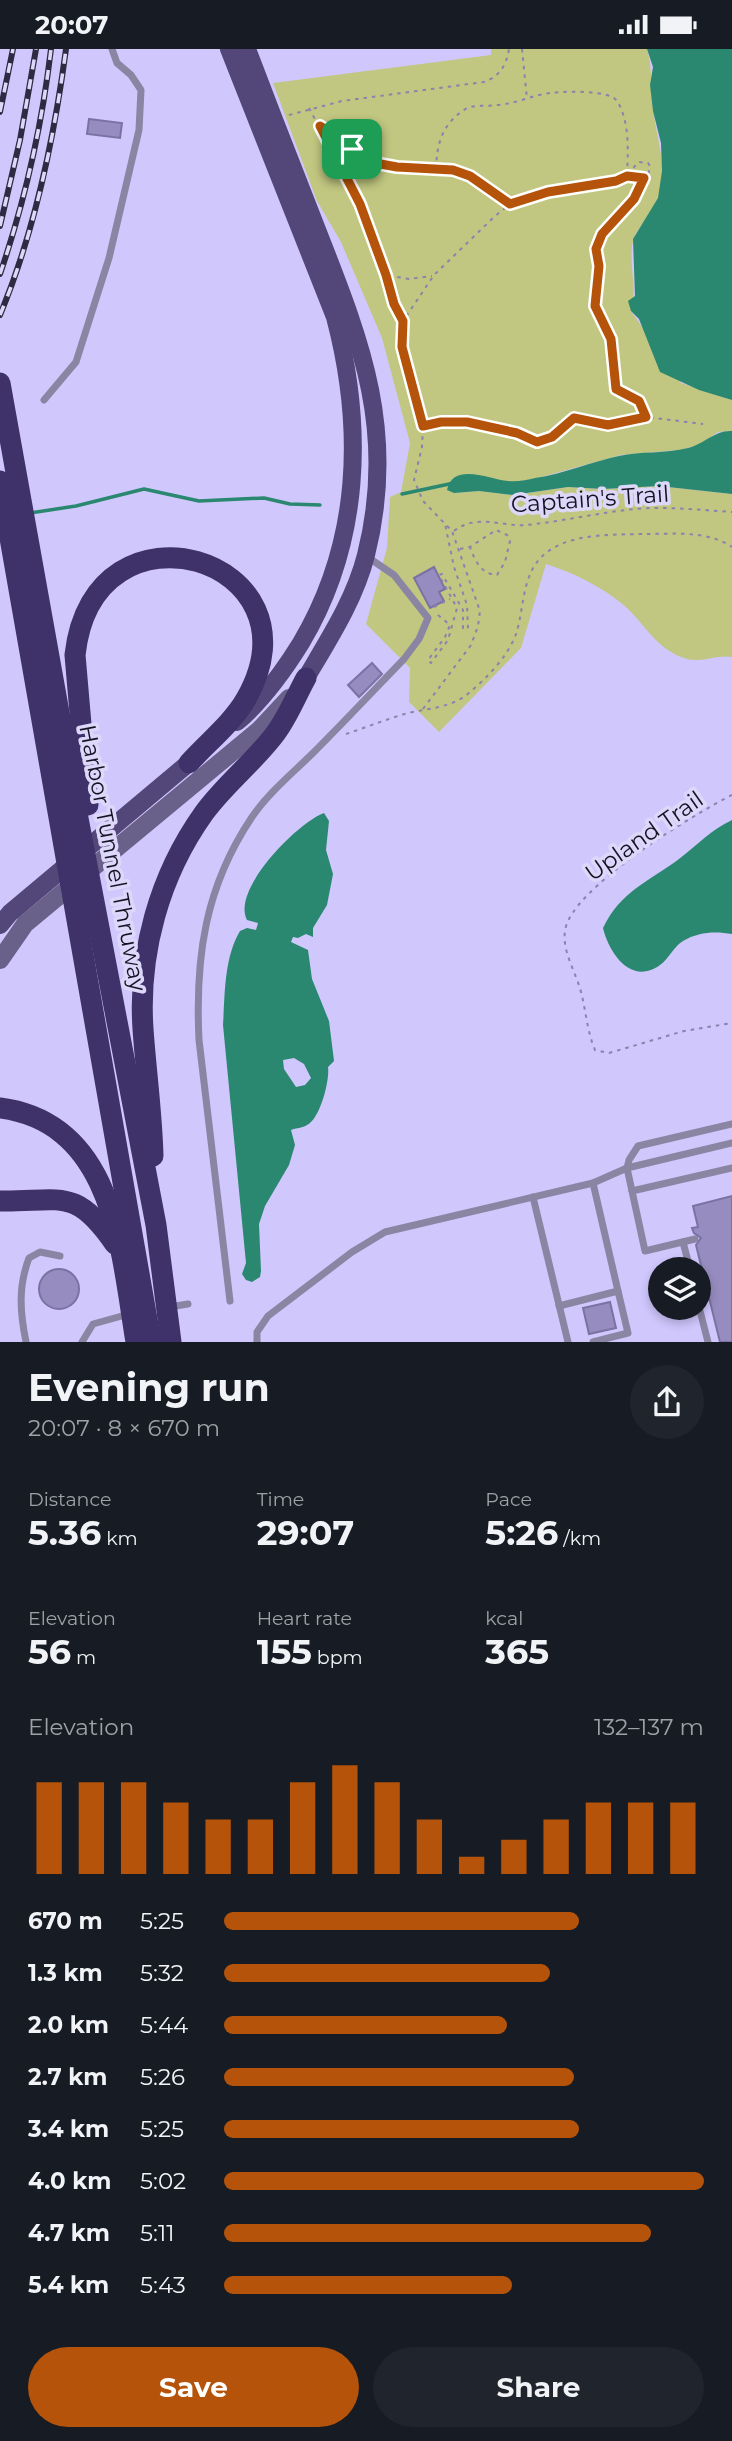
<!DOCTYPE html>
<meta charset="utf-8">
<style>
body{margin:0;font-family:Montserrat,sans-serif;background:#20242c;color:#f1f3f6;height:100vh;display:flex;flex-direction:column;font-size:26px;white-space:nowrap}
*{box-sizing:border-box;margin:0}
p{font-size:23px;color:#9ea1a6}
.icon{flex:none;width:38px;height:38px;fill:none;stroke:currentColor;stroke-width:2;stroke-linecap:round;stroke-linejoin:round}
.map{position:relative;height:1293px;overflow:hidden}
.sheet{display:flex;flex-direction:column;background:#171b24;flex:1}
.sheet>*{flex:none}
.buttons{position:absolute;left:648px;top:1208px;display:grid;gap:14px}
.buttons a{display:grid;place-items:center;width:63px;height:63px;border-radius:50%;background:#171b24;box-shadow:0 4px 10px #0003;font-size:35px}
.pin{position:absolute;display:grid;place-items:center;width:60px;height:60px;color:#fff;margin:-30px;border-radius:14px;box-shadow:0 4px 10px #0006}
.round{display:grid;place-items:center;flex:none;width:74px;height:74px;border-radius:37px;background:#20242c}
.overview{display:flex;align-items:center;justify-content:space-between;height:119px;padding:0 28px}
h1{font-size:38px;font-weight:700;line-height:52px}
.stats{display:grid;grid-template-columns:repeat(3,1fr);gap:10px;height:119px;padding:7px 28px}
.stats div{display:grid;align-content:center}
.stats b{font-size:35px;font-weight:700}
.stats small{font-size:19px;font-weight:400}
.stats p{font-size:19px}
.chart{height:196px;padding:14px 28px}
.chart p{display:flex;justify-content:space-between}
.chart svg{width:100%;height:126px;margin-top:7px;stroke:#b45309;stroke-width:6}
.cta{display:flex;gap:14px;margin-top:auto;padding:14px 28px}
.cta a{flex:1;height:80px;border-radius:42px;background:#b45309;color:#fff;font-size:28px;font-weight:700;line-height:80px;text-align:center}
.cta a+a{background:#20242c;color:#f1f3f6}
ul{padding:0 28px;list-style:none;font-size:23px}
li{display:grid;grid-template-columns:112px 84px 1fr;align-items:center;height:52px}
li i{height:18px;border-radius:9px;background:#b45309}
.status{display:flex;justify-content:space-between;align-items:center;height:49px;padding:0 35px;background:#171b24;direction:ltr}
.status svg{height:19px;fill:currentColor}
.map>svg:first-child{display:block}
.green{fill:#c1c780}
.water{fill:#2a8870;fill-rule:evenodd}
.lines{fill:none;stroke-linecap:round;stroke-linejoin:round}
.stream{stroke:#2a8870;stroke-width:3.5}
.building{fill:#968cbf;stroke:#7b72a3;stroke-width:2}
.path{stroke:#8a83ac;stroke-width:2;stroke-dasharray:3.5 5;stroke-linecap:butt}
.service{stroke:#8a85a2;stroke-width:7}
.secondary{stroke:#69618a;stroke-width:18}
.primary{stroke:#524778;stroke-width:18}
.motorway{stroke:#3f3169;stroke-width:21}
.rail-casing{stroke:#2f2a41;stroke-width:6}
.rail{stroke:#ddd8f9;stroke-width:3.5;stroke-dasharray:10;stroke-linecap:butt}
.route-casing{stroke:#fff;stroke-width:14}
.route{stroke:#b45309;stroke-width:9}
.labels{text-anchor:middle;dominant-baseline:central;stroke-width:7;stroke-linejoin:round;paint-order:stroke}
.street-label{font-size:23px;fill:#161225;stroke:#ddd8f9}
</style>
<div class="status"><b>20:07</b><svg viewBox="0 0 49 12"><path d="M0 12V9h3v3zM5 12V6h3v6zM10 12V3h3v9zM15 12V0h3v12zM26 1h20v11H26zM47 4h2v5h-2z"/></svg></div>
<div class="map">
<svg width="732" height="1293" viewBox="0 0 732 1293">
<rect width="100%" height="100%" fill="#d0c7fd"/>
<path class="green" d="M491,0H647C653,20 650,38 653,59C656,89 669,119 658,150C653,164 636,180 633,192C628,216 638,239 631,262L681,334L732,351V382L718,383L699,396L680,401L621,406L538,429L454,444L479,442L513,446L568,438L603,440L659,437L732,445V608C716,605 701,615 684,609C657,600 646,577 627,559C605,539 574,524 546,515L521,599L439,683L409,653L410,619L366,575L387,499L390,448L401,443L410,394L382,289L341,193L317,152L273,34L491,6Z"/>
<g class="water">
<path d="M647,0H732V351L699,341L660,323L639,270L631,262L628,252L635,247L633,190L658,149L662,122L661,94L653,62L650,36L653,18Z"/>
<path d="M732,382V445L659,437L603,440L568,438L513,446L479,442L454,444L447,441C453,412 491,431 508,432C517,433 527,431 535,429C564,425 590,413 619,407C641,402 665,405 688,399C704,395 715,381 732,382Z"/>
<path d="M324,764L329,772L326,801L333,825L327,856L313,879V888L306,885L298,889L293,888L291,893L308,901L312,930L329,972L334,1012L328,1018C330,1031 320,1070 307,1076C303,1079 296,1079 291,1081L295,1096L289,1116L265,1157L259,1175L261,1222L260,1228L252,1233L246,1231L242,1225L246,1214L223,976C225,945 224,909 240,882L247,879L256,881L258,874L247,871C231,841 297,774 324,764ZM294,1009L304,1015L311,1029L305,1036L296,1038L284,1020L283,1011Z"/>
<path d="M732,771V885C715,882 698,883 683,892C673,898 669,910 660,916C631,937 609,904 603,879C621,842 648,833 679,810C697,796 711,781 732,771Z"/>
</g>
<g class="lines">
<g class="stream">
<path d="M402,445L454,434"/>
<path d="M30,464L76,457L144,440L199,452L264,449L290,455L320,456"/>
</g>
</g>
<g class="building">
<path d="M89,70L122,74L120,89L87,85Z"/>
<path d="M434,518L445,540L439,543L444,552L430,559L414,529Z"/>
<path d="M372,614L382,625L359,648L348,636Z"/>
<path d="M732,1147V1293H720L696,1196L701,1189L694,1184L692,1179L698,1178L693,1157Z"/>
<circle cx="59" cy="1240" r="20"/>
<path d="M610,1253L616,1279L589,1285L583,1259Z"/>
</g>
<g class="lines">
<g class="path">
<path d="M522,0L527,50"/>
<path d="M309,59L360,155L386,226"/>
<path d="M289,66L342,52L484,33C500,27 506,17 509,0"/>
<path d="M320,77L375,114L397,118L453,121L470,127L510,155"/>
<path d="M436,120C437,96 441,78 461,63C472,54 484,58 497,56C514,55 528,48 544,45C558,42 609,40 617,52C630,72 628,104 627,126"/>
<path d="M644,130L625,163L602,185L596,200L599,217L595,257L611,290L616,340L639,352L646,368"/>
<path d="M402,271L394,255L386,226L409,230L432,227"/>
<path d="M425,376L441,373H467L517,384L537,393L552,388L574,369L608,376L646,368L703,375"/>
<path d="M454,482C478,464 501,478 527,476C563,472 598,464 634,460C667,457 699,461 732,463"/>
<path d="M460,500L470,498L496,481L507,486L510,492L505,513L497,526C481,525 475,512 470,498"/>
<path d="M434,558L450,550"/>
<path d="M438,566L450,576L445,588L428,611L431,614L448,591L457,559L439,526L442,525L463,561V579L468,580L467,556L454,518L445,475"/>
<path d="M423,660L471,596L478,577L480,562L452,482L423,452L414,431L422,398L423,377L402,298L403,272L434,226L494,168L510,155L548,143L616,132L627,127H648L650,117L648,114L638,113L627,127"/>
<path d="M346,685C364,679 382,672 401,666C424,659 452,660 470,643C488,628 508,607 516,585C522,567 522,546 529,528C545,483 603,486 644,485C673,485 707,481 732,498"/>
<path d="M732,746C694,765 570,840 565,882C562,903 576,923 581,943C586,962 587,982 595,1001L609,1004L684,982L732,974"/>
</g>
<g class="service">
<path d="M44,351L76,313L109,209L139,81L141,41L131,26L117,14L112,0"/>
<path d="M732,1075L638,1097L629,1111L627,1119L732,1094"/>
<path d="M593,1134L618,1242"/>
<path d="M632,1142L732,1119"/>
<path d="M533,1148L568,1293"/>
<path d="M683,1193L690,1220"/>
<path d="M230,1252L199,991C195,908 205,838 252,768C269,743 294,723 315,702C345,672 374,641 404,610L419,590L428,569L394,526L366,507"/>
<path d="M698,1254L708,1293"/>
<path d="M559,1257L618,1242L628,1284L593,1293"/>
<path d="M169,1258L188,1255"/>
<path d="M26,1293C20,1263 18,1238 29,1209L40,1203L60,1207"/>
<path d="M82,1293L93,1275L129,1265"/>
<path d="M257,1293V1283L268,1267L352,1203L385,1183L593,1134L627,1119L645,1202L695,1190"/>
</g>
<path class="secondary" d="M0,911L25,875L259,681L289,649"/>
<g class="primary">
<path d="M229,0L335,268C364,379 361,493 301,594C283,623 263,651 237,673"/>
<path d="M247,0C269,58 291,115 314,173C359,288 398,379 366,506C355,550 329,590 306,629"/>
<path d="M0,876L10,864L197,707"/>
</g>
<g class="motorway">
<path d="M0,334L77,764L156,1176L171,1293"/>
<path d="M0,432L151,1293"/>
<path d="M88,756L75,606C93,439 326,509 246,650C233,673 207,694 189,714"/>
<path d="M0,1059C115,1074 121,1203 136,1293"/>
<path d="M153,1107C152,1065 146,1023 143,980C138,904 159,827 204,764C225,735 254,713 275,685C288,668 296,647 306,629"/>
<path d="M0,1152C61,1153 75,1137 115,1195"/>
</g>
<g class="rail-casing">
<g id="rail">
<path d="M0,63L13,0"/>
<path d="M0,177L20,91L36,0"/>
<path d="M0,225C25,152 42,76 51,0"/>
<path d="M0,266C35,182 54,90 66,0"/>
</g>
</g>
<use href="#rail" class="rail"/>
</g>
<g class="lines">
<g class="route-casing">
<path id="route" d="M320,77L375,114L397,118L453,121L470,127L510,155L548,143L616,132L627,127L644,129L634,150L602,185L596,200L599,217L595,257L611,290L616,340L639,352L646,368L608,376L574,369L552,388L537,393L517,384L467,373H441L423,377L402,298L403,272L394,255L386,226L360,155Z"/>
</g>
<use href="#route" class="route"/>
</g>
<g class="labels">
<g class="street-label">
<text transform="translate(590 450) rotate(-4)">Captain's Trail</text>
<text transform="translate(644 787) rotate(-35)">Upland Trail</text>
<text transform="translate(113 809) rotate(79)">Harbor Tunnel Thruway</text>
</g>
</g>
</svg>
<div class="buttons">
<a><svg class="icon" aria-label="layers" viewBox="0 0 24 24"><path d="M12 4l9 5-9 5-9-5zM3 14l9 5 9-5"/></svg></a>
</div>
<div class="pin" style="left:352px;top:100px;background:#1e9e55"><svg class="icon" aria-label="arrive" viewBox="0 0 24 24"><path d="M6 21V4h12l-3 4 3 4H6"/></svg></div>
</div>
<section class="sheet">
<div class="overview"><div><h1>Evening run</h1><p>20:07 · 8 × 670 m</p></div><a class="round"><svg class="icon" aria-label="share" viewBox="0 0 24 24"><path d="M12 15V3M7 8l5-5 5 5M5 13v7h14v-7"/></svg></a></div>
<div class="stats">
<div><p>Distance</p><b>5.36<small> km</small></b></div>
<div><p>Time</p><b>29:07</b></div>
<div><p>Pace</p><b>5:26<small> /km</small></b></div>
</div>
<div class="stats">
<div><p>Elevation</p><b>56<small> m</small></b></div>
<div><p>Heart rate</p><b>155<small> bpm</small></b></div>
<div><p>kcal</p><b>365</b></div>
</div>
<div class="chart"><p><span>Elevation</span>132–137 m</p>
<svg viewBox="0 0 160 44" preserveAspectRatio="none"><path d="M5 44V12M15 44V12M25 44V12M35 44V19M45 44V25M55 44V25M65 44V12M75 44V6M85 44V12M95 44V25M105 44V38M115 44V32M125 44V25M135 44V19M145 44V19M155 44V19"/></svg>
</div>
<ul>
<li><b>670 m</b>5:25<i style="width:74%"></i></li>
<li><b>1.3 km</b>5:32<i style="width:68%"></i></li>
<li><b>2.0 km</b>5:44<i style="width:59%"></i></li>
<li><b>2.7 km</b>5:26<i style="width:73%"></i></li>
<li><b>3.4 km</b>5:25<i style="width:74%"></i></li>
<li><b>4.0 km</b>5:02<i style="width:100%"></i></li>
<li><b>4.7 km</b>5:11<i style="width:89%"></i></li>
<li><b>5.4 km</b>5:43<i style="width:60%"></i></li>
</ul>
<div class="cta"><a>Save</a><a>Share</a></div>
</section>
